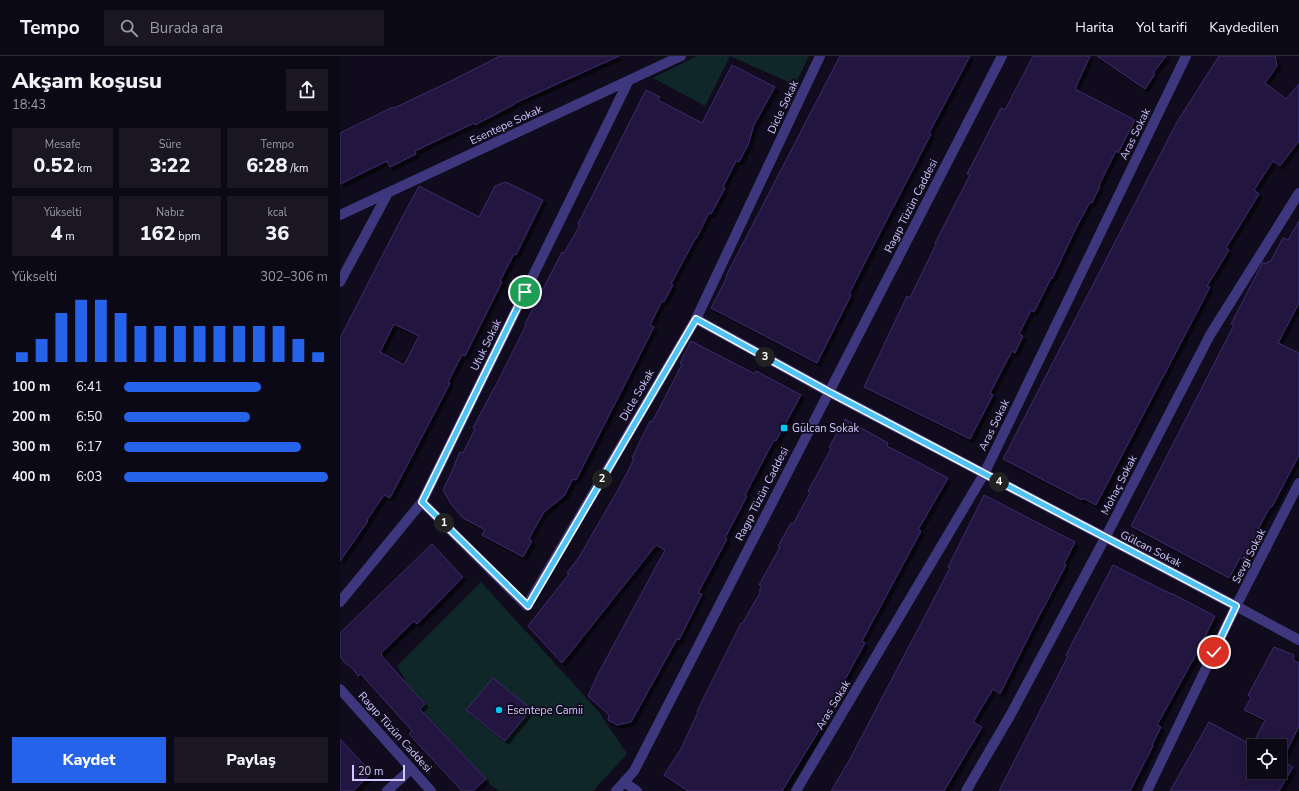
<!DOCTYPE html>
<html lang="tr">
<meta charset="utf-8">
<style>
body{margin:0;font-family:"Nunito Sans",sans-serif;background:#1a1723;color:#f1f3f6;height:100vh;display:flex;flex-direction:column;font-size:15px;white-space:nowrap}
*{box-sizing:border-box;margin:0}
p{font-size:13px;color:#9a9aa1}
.icon{flex:none;width:22px;height:22px;fill:none;stroke:currentColor;stroke-width:2;stroke-linecap:round;stroke-linejoin:round}
.map{position:relative;flex:1;overflow:hidden}
.side{display:flex;flex-direction:column;background:#0c0916;width:340px}
.side>*{flex:none}
.buttons{position:absolute;left:907px;top:683px;display:grid;gap:8px}
.buttons a{display:grid;place-items:center;width:40px;height:40px;border-radius:0px;background:#0c0916;box-shadow:0 2px 10px #0003,0 0 0 1px #2c2a35;font-size:20px}
.scale{position:absolute;left:12px;bottom:10px;width:53px;box-sizing:border-box;padding-left:4px;border:2px solid #d3c9ff;border-top:0;font-size:11px;line-height:14px;white-space:nowrap;color:#d3c9ff;-webkit-text-stroke:3px #100c1e;paint-order:stroke}
.pin{position:absolute;display:grid;place-items:center;width:34px;height:34px;color:#fff;margin:-17px;border:2px solid #fff;border-radius:50%;box-shadow:0 1px 4px #0007}
.km{position:absolute;width:20px;height:20px;margin:-10px;border-radius:50%;background:#222;color:#fff;font-size:11px;line-height:20px;text-align:center}
.round{display:grid;place-items:center;flex:none;width:42px;height:42px;border-radius:0px;background:#1a1723}
.headline{display:flex;align-items:center;justify-content:space-between;height:68px;padding:0 12px}
h1{font-size:22px;font-weight:800;line-height:30px}
.figures{display:grid;grid-template-columns:repeat(3,1fr);gap:6px;height:68px;padding:4px 12px}
.figures div{display:grid;align-content:center;border-radius:0px;background:#1a1723;text-align:center}
.figures b{font-size:20px;font-weight:800}
.figures small{font-size:11px;font-weight:400}
.figures p{font-size:11px}
.chart{height:112px;padding:8px 12px}
.chart p{display:flex;justify-content:space-between}
.chart svg{width:100%;height:72px;margin-top:4px;stroke:#2563eb;stroke-width:6}
.button{display:flex;gap:8px;margin-top:auto;padding:8px 12px}
.button a{flex:1;height:46px;border-radius:0px;background:#2563eb;color:#fff;font-size:16px;font-weight:800;line-height:46px;text-align:center}
.button a+a{background:#1a1723;color:#f1f3f6}
ul{padding:0 12px;list-style:none;font-size:13px}
li{display:grid;grid-template-columns:64px 48px 1fr;align-items:center;height:30px}
li i{height:10px;border-radius:5px;background:#2563eb}
header{display:flex;align-items:center;gap:24px;box-sizing:border-box;height:56px;padding:0 20px;background:#0c0916;border-bottom:1px solid #2c2a35}
header strong{font-size:19px}
nav{display:flex;gap:22px;margin-inline-start:auto;font-size:14px}
.search{width:280px;height:36px;background:#1a1723;display:flex;align-items:center;gap:10px;box-sizing:border-box;padding:0 14px;border-radius:0px;color:#9a9aa1;font-size:15px}
main{display:flex;flex:1;min-height:0}
.map>svg:first-child{display:block}
.green{fill:#0f2728}
.building{fill:#23183f;stroke:#3c2a6b;fill-rule:evenodd;filter:url(#shadow)}
.lines{fill:none;stroke-linecap:round;stroke-linejoin:round}
.pedestrian{stroke:#3f377d;stroke-width:10}
.minor{stroke:#3f377d;stroke-width:10}
.route-casing{stroke:#fff;stroke-width:8}
.route{stroke:#4fc3f7;stroke-width:5}
.poi-dot{fill:#01c8f3;stroke:#100c1e;stroke-width:1.5}
.labels{text-anchor:middle;dominant-baseline:central;stroke-width:3.5;stroke-linejoin:round;paint-order:stroke}
.street-label{font-size:11px;fill:#d3c9ff;stroke:#100c1e}
.poi-label{font-size:11px;fill:#d3c9ff;stroke:#100c1e;text-anchor:start}
</style>
<header>
<strong>Tempo</strong>
<div class="search"><svg class="icon" aria-label="search" viewBox="0 0 24 24"><circle cx="10" cy="10" r="6"/><path d="M15 15l6 6"/></svg>Burada ara</div>
<nav><a>Harita</a><a>Yol tarifi</a><a>Kaydedilen</a></nav>
</header>
<main>
<section class="side">
<div class="headline"><div><h1>Akşam koşusu</h1><p>18:43</p></div><a class="round"><svg class="icon" aria-label="share" viewBox="0 0 24 24"><path d="M12 15V3M7 8l5-5 5 5M5 13v7h14v-7"/></svg></a></div>
<div class="figures">
<div><p>Mesafe</p><b>0.52<small> km</small></b></div>
<div><p>Süre</p><b>3:22</b></div>
<div><p>Tempo</p><b>6:28<small> /km</small></b></div>
</div>
<div class="figures">
<div><p>Yükselti</p><b>4<small> m</small></b></div>
<div><p>Nabız</p><b>162<small> bpm</small></b></div>
<div><p>kcal</p><b>36</b></div>
</div>
<div class="chart"><p><span>Yükselti</span>302–306 m</p>
<svg viewBox="0 0 160 44" preserveAspectRatio="none"><path d="M5 44V38M15 44V30M25 44V14M35 44V6M45 44V6M55 44V14M65 44V22M75 44V22M85 44V22M95 44V22M105 44V22M115 44V22M125 44V22M135 44V22M145 44V30M155 44V38"/></svg>
</div>
<ul>
<li><b>100 m</b>6:41<i style="width:67%"></i></li>
<li><b>200 m</b>6:50<i style="width:62%"></i></li>
<li><b>300 m</b>6:17<i style="width:87%"></i></li>
<li><b>400 m</b>6:03<i style="width:100%"></i></li>
</ul>
<div class="button"><a>Kaydet</a><a>Paylaş</a></div>
</section>
<div class="map">
<svg width="959" height="735" viewBox="0 0 959 735">
<defs>
<filter id="shadow"><feDropShadow dx="3.5" dy="3.5" stdDeviation="0" flood-color="#0009"/></filter>
</defs>
<rect width="100%" height="100%" fill="#100c1e"/>
<g class="green">
<path d="M357,0H469L455,29L390,0L365,50L313,22Z"/>
<path d="M141,526L259,656L287,698L253,735H159L130,714L88,664L57,610Z"/>
</g>
<g class="building">
<path d="M160,0H279L175,47V48L135,69L134,67L75,95L76,98L50,111L47,105L0,128V77L53,51L54,52L107,27Z"/>
<path d="M500,0H630L589,77L591,78L542,173L509,238L511,239L477,307L371,252L387,221L386,220Z"/>
<path d="M693,0H750L735,33L795,64L778,97L776,95L759,129L760,130L752,147L750,146L736,172L712,223L711,222L694,256L691,254L679,278L683,280L675,297L672,295L650,337L653,339L630,383L524,331L567,240L570,242L596,188L595,187L630,119L627,118L640,93L661,52L665,54Z"/>
<path d="M757,0H826L813,17L815,18L805,33Z"/>
<path d="M879,0H935L937,10L925,27L946,43L959,28V85L940,110L933,105L914,134L919,138L886,192L889,194L867,230L870,231L756,449L743,442L742,444L663,403L837,66Z"/>
<path d="M392,9L435,31L414,69L408,89L399,106L396,105L383,131L385,132L376,149L371,158L369,157L356,183H355L331,228L333,229L324,246L322,245L310,269L314,271L236,424L233,423L224,440L204,456L192,477L189,483L192,485L183,501L142,479L145,474L123,462L111,448L103,434L115,409H114L120,396L123,397L135,373L133,372L154,332V333L186,269L185,268L222,196L224,197L240,169L238,168L306,34L320,41L318,44L362,67Z"/>
<path d="M166,126L203,144L176,199L174,198L160,225L162,226L125,300L122,299L108,326L110,327L50,442L44,439L27,464L28,465L0,505V282L59,167L79,130L139,161L155,130ZM54,268L79,280L64,309L40,296Z"/>
<path d="M959,165V247L938,287L959,297V399L932,451H930L917,475L920,476L905,505L900,502L889,522L791,470L894,269L891,268L923,206L927,208L928,205L930,206L943,182L948,184Z"/>
<path d="M351,285L415,318L416,315L461,339L436,385L434,384L405,439L407,440L385,482L387,483L358,537L362,538L339,584L337,583L291,666L277,669L268,664L269,659L248,640L259,616L325,494L316,489L222,607L188,570L229,518L227,517L239,501L278,434L294,403L292,402L300,385L310,365L312,366L334,324L342,308L340,307Z"/>
<path d="M505,363L548,387L547,390L608,422L578,474L581,475L522,585L525,587L484,662L486,663L442,735H348L324,719L341,693L358,656L357,655L401,567L402,568L421,535H419L422,530L419,529L440,491L438,490L451,467L453,468L470,437L468,435L491,393L489,391Z"/>
<path d="M644,439L735,486L724,508L726,509L696,566L660,638L653,633L633,666L642,671L604,735H491L510,703L610,512L608,511Z"/>
<path d="M92,488L123,521L77,568L74,565L41,597L42,598L41,599L85,648L80,653L146,723L133,735H122L69,678L72,675L21,618L18,620L13,613L4,606L0,600V577Z"/>
<path d="M773,509L831,538V537L875,560L859,593L817,669L821,671L812,689L813,690L790,735H659L728,600L726,599Z"/>
<path d="M934,591L954,599L953,604L959,607V670L942,705L953,711L939,735H830L869,666L912,689L925,664L904,654L911,642L908,639ZM914,690H940V716H914Z"/>
<path d="M153,622L191,653L165,685L126,654Z"/>
<path d="M0,683L32,717L13,735H0Z"/>
</g>
<g class="lines">
<g class="pedestrian">
<path d="M489,336L896,550"/>
<path d="M284,726L297,735"/>
</g>
<g class="minor">
<path d="M0,159L341,0"/>
<path d="M0,226L48,137"/>
<path d="M356,263L489,336"/>
<path d="M82,446L187,550L356,263L480,0"/>
<path d="M0,546L82,446L288,26"/>
<path d="M896,550L959,584"/>
<path d="M0,633L91,735"/>
<path d="M47,735L71,713"/>
<path d="M276,735L294,715L662,0"/>
<path d="M456,735L644,418L846,0"/>
<path d="M626,735L671,658L765,482L870,279L959,137"/>
<path d="M807,735L896,550L959,427"/>
</g>
</g>
<g class="lines">
<g class="route-casing">
<path id="route" d="M185,236L82,446L188,550L356,263L489,336L896,550L874,596"/>
</g>
<use href="#route" class="route"/>
</g>
<g class="poi-dot">
<rect x="440" y="368" width="8" height="8" rx="2"/>
<circle cx="159" cy="654" r="4"/>
</g>
<g class="labels">
<g class="street-label">
<text transform="translate(443 51) rotate(-65)">Dicle Sokak</text>
<text transform="translate(166 69) rotate(-25)">Esentepe Sokak</text>
<text transform="translate(795 78) rotate(-64)">Aras Sokak</text>
<text transform="translate(571 150) rotate(-63)">Ragıp Tüzün Caddesi</text>
<text transform="translate(146 289) rotate(-64)">Ufuk Sokak</text>
<text transform="translate(297 339) rotate(-60)">Dicle Sokak</text>
<text transform="translate(654 369) rotate(-64)">Aras Sokak</text>
<text transform="translate(779 429) rotate(-63)">Mohaç Sokak</text>
<text transform="translate(422 438) rotate(-63)">Ragıp Tüzün Caddesi</text>
<text transform="translate(811 493) rotate(27)">Gülcan Sokak</text>
<text transform="translate(909 500) rotate(-63)">Sevgi Sokak</text>
<text transform="translate(493 649) rotate(-59)">Aras Sokak</text>
<text transform="translate(55 676) rotate(48)">Ragıp Tüzün Caddesi</text>
</g>
<g class="poi-label">
<text x="452" y="372">Gülcan Sokak</text>
<text x="167" y="654">Esentepe Camii</text>
</g>
</g>
</svg>
<div class="buttons">
<a><svg class="icon" aria-label="locate" viewBox="0 0 24 24"><circle cx="12" cy="12" r="6"/><path d="M12 2v4M12 18v4M2 12h4M18 12h4"/></svg></a>
</div>
<div class="scale">20 m</div>
<div class="pin" style="left:185px;top:236px;background:#1e9e55"><svg class="icon" aria-label="arrive" viewBox="0 0 24 24"><path d="M6 21V4h12l-3 4 3 4H6"/></svg></div>
<div class="pin" style="left:874px;top:596px;background:#d93025"><svg class="icon" aria-label="check" viewBox="0 0 24 24"><path d="M5 12l5 5 9-10"/></svg></div>
<b class="km" style="left:104px;top:467px">1</b>
<b class="km" style="left:262px;top:423px">2</b>
<b class="km" style="left:425px;top:301px">3</b>
<b class="km" style="left:659px;top:426px">4</b>
</div>
</main>
